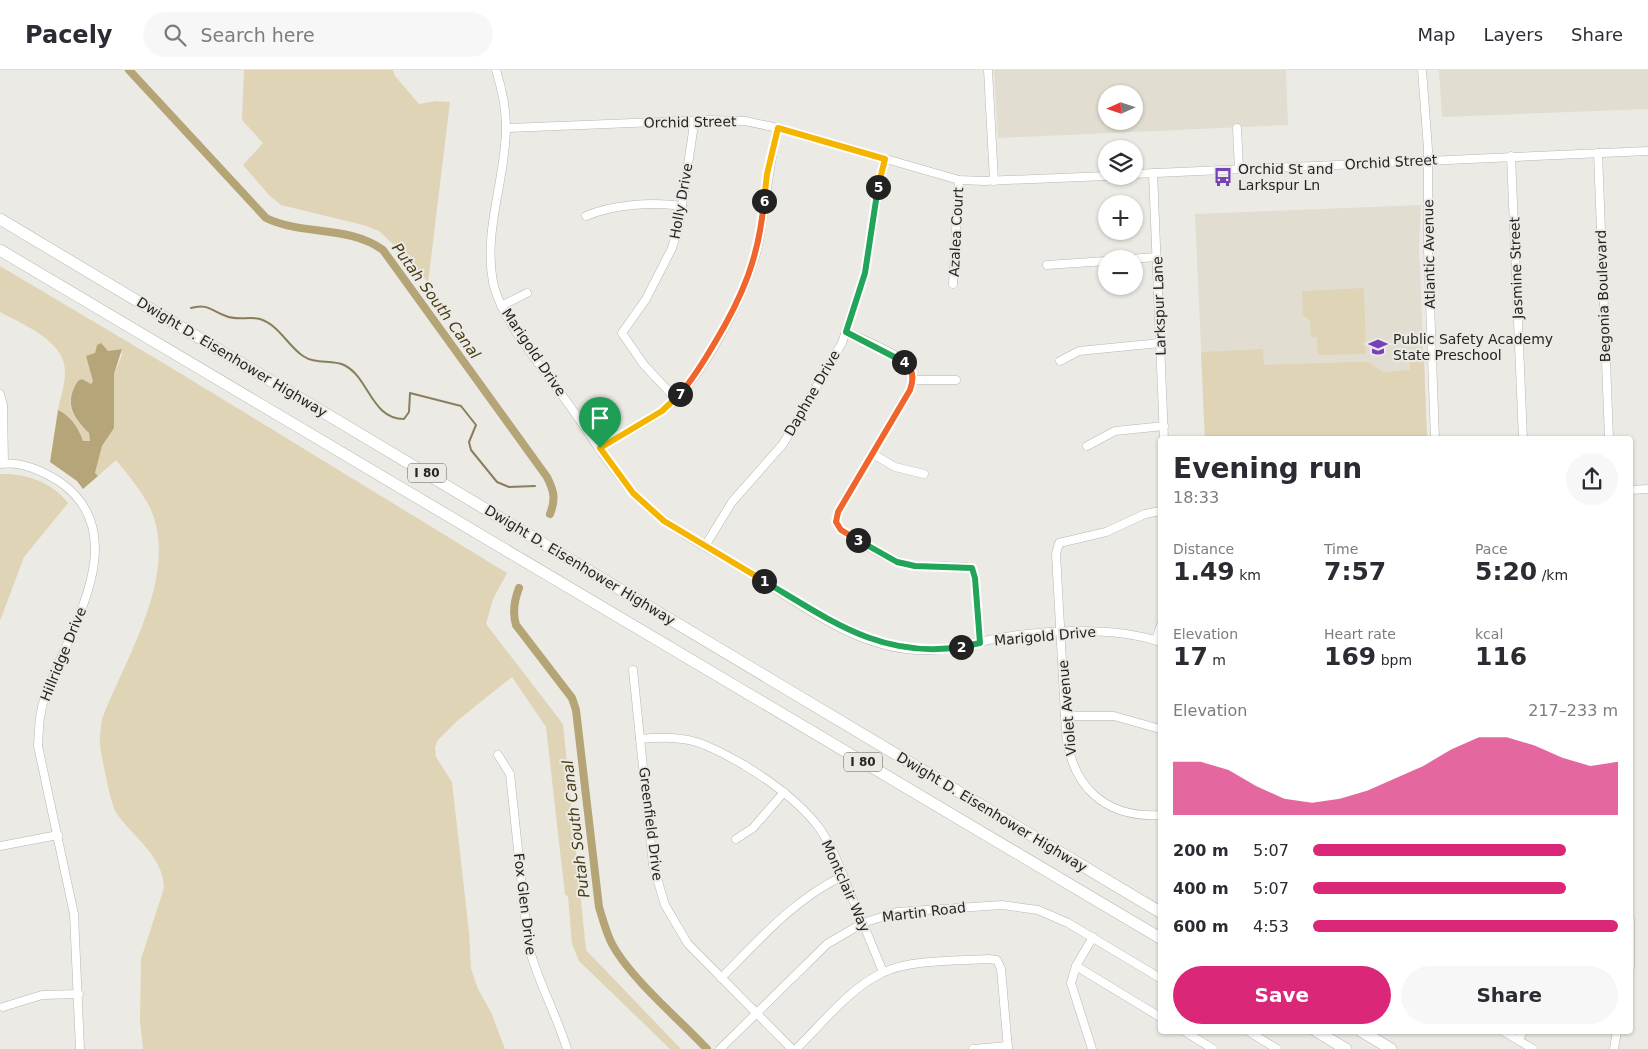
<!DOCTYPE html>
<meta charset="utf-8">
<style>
body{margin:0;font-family:"DejaVu Sans",sans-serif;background:#f7f7f7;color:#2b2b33;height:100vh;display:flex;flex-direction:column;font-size:19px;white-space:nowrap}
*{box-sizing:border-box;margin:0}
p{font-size:16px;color:#7c7c81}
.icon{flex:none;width:28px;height:28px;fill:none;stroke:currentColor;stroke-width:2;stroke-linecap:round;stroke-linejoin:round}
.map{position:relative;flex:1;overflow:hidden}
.details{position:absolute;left:1158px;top:366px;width:475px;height:598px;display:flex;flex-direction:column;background:#fff;border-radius:5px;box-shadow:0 1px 4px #0004}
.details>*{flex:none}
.needle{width:32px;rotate:267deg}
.tools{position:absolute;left:1098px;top:15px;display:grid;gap:10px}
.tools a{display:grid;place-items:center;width:45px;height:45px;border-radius:50%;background:#fff;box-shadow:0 1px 4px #0004;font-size:25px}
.pin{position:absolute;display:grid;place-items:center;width:42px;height:42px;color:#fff;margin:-51px -21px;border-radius:50% 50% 50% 0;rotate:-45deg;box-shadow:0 0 5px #0007}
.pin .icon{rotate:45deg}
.km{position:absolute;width:25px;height:25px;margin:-12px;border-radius:50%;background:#222;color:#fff;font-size:14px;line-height:25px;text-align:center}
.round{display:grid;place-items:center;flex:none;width:52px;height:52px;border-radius:26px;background:#f7f7f7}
.summary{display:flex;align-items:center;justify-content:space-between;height:85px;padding:0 15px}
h1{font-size:28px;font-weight:700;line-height:38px}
.metrics{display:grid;grid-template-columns:repeat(3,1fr);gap:8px;height:85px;padding:5px 15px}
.metrics div{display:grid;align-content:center}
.metrics b{font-size:25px;font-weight:700}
.metrics small{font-size:14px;font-weight:400}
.metrics p{font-size:14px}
.chart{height:140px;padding:10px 15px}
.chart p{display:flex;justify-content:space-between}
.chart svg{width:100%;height:90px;margin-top:5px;fill:#db2777;opacity:.7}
.button{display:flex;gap:10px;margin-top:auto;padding:10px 15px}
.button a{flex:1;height:58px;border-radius:30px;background:#db2777;color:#fff;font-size:20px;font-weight:700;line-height:58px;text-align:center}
.button a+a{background:#f7f7f7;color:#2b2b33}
ul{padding:0 15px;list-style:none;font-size:16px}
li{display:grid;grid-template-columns:80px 60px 1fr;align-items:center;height:38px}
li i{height:12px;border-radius:6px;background:#db2777}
header{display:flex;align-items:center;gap:30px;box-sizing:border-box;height:70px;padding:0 25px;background:#fff;border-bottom:1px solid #e1e1e2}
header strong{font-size:24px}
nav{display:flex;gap:28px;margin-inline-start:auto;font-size:18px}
.search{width:350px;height:45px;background:#f7f7f7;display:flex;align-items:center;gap:12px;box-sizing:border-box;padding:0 18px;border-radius:28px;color:#7c7c81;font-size:19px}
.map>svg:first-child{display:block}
.built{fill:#e2ddd1;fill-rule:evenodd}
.green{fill:#dfd4b6}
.forest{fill:#b6a578}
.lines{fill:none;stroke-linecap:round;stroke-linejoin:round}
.stream{stroke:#8a7e5d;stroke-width:2}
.canal{stroke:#b5a476;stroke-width:8}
.minor-casing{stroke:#b8b6b1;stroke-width:9}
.highway-casing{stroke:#b8b6b1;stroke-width:12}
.minor{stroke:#fff;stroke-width:8}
.highway{stroke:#fff;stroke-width:11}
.split-1-casing{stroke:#fff;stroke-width:10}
.split-2-casing{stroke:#fff;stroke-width:10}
.split-3-casing{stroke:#fff;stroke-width:10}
.split-4-casing{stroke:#fff;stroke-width:10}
.split-5-casing{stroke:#fff;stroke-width:10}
.split-6-casing{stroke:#fff;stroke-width:10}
.split-7-casing{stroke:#fff;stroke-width:10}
.split-8-casing{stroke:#fff;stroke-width:10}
.split-1{stroke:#f5b400;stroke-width:6}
.split-2{stroke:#22a559;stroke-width:6}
.split-3{stroke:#22a559;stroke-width:6}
.split-4{stroke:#f0652b;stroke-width:6}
.split-5{stroke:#22a559;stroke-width:6}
.split-6{stroke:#f5b400;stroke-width:6}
.split-7{stroke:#f0652b;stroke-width:6}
.split-8{stroke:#f5b400;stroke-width:6}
.labels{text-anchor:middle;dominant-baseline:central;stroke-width:4;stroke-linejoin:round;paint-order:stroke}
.shield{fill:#eceae5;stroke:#61605e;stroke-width:1}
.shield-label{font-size:12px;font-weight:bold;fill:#262524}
.street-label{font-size:14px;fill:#262524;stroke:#eceae5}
.poi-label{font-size:14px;fill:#262524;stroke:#eceae5;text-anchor:start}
.water-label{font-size:15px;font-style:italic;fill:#473a14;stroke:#eceae5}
</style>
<header>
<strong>Pacely</strong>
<div class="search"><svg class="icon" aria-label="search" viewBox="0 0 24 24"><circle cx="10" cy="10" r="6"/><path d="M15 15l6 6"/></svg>Search here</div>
<nav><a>Map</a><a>Layers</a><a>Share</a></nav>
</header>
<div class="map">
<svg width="1648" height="979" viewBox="0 0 1648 979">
<rect width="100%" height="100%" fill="#eceae5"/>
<g class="built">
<path d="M994,0H1286L1288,55L998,68ZM1106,24H1134V51H1106Z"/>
<path d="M1439,0H1648V39L1442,47Z"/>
<path d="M1421,135L1419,177L1427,369H1205L1195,144Z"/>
</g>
<g class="green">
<path d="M244,0H393L395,6L419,34L436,31L450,32L428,213L413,193L379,161L363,155L281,135L270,126L243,95L263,73L242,50Z"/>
<path d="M0,196L170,297L507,503L493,529L486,554L563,654L586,880L681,979H670L579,891L572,874L568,826L565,825L546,657L512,607L457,651L438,670L435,677L436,687L452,712L469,862L471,899L478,919L491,942L505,979H143L140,951L141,889L164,818C163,786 134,768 117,744C111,737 102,688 100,676C99,667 101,658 102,649C125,589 179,505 151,440C143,422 128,405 116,390L98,406L95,403L102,376L114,358V304L122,285L121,279L86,286L94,311L91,314L82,309C62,329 70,346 89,363L90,371L83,372C79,359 71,346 58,340C60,328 65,315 65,302C65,270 23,255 0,242Z"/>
<path d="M1364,218L1366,284L1318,285L1317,267H1311L1310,251L1303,245L1302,221Z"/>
<path d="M1263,279L1264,295L1357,292H1368L1383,302L1410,300V288L1424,287L1427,369H1205L1201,282Z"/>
<path d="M0,404C26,403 52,412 68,433L24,487L0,551Z"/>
</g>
<path class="forest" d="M101,273L108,281L122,279L114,304V358L102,376L95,403L98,406L83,419L77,411L50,392L58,340C71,346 79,359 83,371H90L89,363C72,347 64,332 78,311L82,309L91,314L93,311L86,286L95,283L97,275Z"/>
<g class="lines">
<path class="stream" d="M191,238C207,233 212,241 226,246C236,251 249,246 260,249C279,255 288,276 303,286C316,295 331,289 344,295C369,307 371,349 404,349L409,342L410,323L461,336L476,355L469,372L471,380L497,412L509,417L535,416"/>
<g class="canal">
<path d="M129,0L266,148C303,166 349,155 383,180L547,407C554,421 556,429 550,444"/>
<path d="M519,518C514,531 512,542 516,555L572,628L576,640L599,837C603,850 606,862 612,874C630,908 680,950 707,979"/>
</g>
<g class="minor-casing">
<g id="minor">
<path d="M496,0C502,19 506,37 506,57C506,108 483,161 493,212C501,251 544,299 567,332C593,368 617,410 650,439C679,464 715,482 747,501C796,531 848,572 906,579C942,584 965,574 999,568C1046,560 1114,556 1160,572"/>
<path d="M988,0L994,111"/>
<path d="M1422,0L1428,79V179L1435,369"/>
<path d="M506,58L707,50L745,51L778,58L959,110L984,111L1106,106"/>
<path d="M1237,58L1239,99"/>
<path d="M1598,83L1609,369"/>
<path d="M1511,86L1523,369"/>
<path d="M1153,103L1164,369"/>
<path d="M1134,104L1648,81"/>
<path d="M586,146C614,134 652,132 682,136"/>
<path d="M1129,189L1156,187"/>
<path d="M1047,195L1106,191"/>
<path d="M953,214L959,110"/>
<path d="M501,236L527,223"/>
<path d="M846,262C861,269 905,285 911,301C914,307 912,313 910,320L838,442L836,452L841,460C865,474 889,493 918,496C936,498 954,494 971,498L975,508L980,573"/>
<path d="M1060,291L1079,281L1160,273"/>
<path d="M913,310H956"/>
<path d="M0,324L3,335L4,393"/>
<path d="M676,329L644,295L622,263L646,229L672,178L679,155L693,61L692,51"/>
<path d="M1087,376L1115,361L1164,356"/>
<path d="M600,378C620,365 643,355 662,341C701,313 748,221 758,175C766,136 768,97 778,58"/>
<path d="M873,384L895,397L924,404"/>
<path d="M0,394C21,391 43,401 60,412C137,466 66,564 45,627C39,643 39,659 38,676L74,844L80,979"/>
<path d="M1630,420L1648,419"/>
<path d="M1160,441L1145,444L1106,462L1059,473L1056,484L1066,663C1072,717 1105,748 1160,745"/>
<path d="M705,476L732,432L783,374L842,273L865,203L878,120L885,89"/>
<path d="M1156,570L1160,557"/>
<path d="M633,600L653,795L665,835L688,874L792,979"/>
<path d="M1065,646H1114L1160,659"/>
<path d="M640,669C687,664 704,672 744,695C772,712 800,732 820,759C833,778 841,800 849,821C861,848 872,875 883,902"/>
<path d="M498,685L510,704L528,874C537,910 556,943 567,979"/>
<path d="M736,769L753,758L784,722"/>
<path d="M0,776L58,765"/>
<path d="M1630,849V897"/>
<path d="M1076,896L1160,947"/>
<path d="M721,908C759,870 794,829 843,806"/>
<path d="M3,937L42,925L79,924"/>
<path d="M1184,961L1213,979"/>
<path d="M1248,961L1277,979"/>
<path d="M1503,961L1533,979"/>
<path d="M1519,970L1523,961"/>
<path d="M720,979L827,874L863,853L897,842L1002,835L1038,840L1068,853L1160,908"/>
<path d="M796,979C821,955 851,917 882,903C910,889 956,891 988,889L997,890L1001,899L1008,979"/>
<path d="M973,979L1008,976"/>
<path d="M1092,979L1071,913L1076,896L1093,867"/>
<path d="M1614,979L1617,961"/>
</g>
</g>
<g class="highway-casing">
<g id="highway">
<path d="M0,149L1160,842"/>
<path d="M0,180L1160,868"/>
<path d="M1316,961L1346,979"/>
<path d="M1361,961L1391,979"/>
</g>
</g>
<use href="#minor" class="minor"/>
<use href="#highway" class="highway"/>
</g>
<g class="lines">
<g class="split-1-casing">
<path id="split-1" d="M600,378L633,423L664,451L764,511"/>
</g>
<g class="split-2-casing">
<path id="split-2" d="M764,511C830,550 881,589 961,577"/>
</g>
<g class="split-3-casing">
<path id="split-3" d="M858,470L897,492L915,496L972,498L975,508L980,573L961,577"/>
</g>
<g class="split-4-casing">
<path id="split-4" d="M858,470L841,460L836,452L838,442L910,320C914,309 914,299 904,292"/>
</g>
<g class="split-5-casing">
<path id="split-5" d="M878,117L865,203L846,262L904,292"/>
</g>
<g class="split-6-casing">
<path id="split-6" d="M764,131L767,104L778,58L885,89L878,117"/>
</g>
<g class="split-7-casing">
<path id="split-7" d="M680,324C693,309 704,291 714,274C743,226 759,187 764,131"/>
</g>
<g class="split-8-casing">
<path id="split-8" d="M600,378L662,341L680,324"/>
</g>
<use href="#split-1" class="split-1"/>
<use href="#split-2" class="split-2"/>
<use href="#split-3" class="split-3"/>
<use href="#split-4" class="split-4"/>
<use href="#split-5" class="split-5"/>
<use href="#split-6" class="split-6"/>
<use href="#split-7" class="split-7"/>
<use href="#split-8" class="split-8"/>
</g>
<defs>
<g id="bus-bare" transform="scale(1.5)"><path d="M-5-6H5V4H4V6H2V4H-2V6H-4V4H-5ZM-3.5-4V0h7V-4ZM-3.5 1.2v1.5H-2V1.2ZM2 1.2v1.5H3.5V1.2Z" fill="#7642b9" stroke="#eceae5" stroke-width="2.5" paint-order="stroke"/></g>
<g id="school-bare" transform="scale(1.5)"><path d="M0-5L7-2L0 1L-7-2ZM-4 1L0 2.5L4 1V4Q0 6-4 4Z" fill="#7642b9" stroke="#eceae5" stroke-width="2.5" paint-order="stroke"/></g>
</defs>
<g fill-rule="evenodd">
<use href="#bus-bare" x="1223" y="107"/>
<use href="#school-bare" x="1378" y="277"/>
</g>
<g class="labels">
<g class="shield">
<rect x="408" y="393.5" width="38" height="19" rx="4"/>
<rect x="844" y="682.5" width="38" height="19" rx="4"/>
</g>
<g class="shield-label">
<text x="427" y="403">I 80</text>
<text x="863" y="692">I 80</text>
</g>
<g class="street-label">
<text transform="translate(690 52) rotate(-1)">Orchid Street</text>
<text transform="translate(1391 92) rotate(-3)">Orchid Street</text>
<text transform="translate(681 131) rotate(-80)">Holly Drive</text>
<text transform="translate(956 162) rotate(-87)">Azalea Court</text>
<text transform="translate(1429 184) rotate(-91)">Atlantic Avenue</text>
<text transform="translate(1516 198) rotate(-92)">Jasmine Street</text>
<text transform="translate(1603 226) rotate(-92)">Begonia Boulevard</text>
<text transform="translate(1159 236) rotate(-92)">Larkspur Lane</text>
<text transform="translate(534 282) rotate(56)">Marigold Drive</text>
<text transform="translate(232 287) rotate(31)">Dwight D. Eisenhower Highway</text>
<text transform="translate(812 323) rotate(-60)">Daphne Drive</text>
<text transform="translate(580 495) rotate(31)">Dwight D. Eisenhower Highway</text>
<text transform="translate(1045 566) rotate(-5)">Marigold Drive</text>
<text transform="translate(63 584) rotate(-68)">Hillridge Drive</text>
<text transform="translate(1067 638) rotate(-95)">Violet Avenue</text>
<text transform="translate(992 742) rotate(31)">Dwight D. Eisenhower Highway</text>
<text transform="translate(651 754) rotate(83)">Greenfield Drive</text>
<text transform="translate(846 816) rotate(66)">Montclair Way</text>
<text transform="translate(525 834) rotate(83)">Fox Glen Drive</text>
<text transform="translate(924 842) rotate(-7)">Martin Road</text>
</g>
<g class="poi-label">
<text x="1238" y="99">Orchid St and<tspan x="1238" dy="16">Larkspur Ln</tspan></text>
<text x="1393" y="269">Public Safety Academy<tspan x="1393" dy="16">State Preschool</tspan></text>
</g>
<g class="water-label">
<text transform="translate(436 231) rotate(54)">Putah South Canal</text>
<text transform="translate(576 759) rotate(-97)">Putah South Canal</text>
</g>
</g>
</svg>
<div class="tools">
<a><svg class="needle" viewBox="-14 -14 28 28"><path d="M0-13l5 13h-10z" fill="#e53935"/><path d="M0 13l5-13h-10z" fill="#7c7c81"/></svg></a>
<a><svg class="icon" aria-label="layers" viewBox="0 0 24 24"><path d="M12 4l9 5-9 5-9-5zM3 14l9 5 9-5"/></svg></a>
<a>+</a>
<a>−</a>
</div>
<div class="pin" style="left:600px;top:378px;background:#1e9e55"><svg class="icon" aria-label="arrive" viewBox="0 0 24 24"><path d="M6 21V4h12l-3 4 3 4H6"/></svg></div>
<b class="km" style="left:764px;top:511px">1</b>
<b class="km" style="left:961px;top:577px">2</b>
<b class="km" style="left:858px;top:470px">3</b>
<b class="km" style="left:904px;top:292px">4</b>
<b class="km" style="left:878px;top:117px">5</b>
<b class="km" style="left:764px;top:131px">6</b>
<b class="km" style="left:680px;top:324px">7</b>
<section class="details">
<div class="summary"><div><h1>Evening run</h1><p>18:33</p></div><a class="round"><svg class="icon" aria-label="share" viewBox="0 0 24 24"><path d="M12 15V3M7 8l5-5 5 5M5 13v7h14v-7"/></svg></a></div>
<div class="metrics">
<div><p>Distance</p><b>1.49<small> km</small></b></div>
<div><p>Time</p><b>7:57</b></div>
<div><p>Pace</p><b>5:20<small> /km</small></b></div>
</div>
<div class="metrics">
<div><p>Elevation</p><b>17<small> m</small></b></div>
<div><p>Heart rate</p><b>169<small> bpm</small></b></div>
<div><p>kcal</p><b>116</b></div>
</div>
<div class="chart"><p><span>Elevation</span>217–233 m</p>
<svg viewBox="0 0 160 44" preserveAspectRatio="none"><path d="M0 44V18L10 18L20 22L30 30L40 36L50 38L60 36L70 32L80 26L90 20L100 12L110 6L120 6L130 10L140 16L150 20L160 18V44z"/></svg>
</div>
<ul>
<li><b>200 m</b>5:07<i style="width:83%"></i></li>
<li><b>400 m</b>5:07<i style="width:83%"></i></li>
<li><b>600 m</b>4:53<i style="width:100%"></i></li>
</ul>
<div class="button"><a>Save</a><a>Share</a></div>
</section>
</div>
